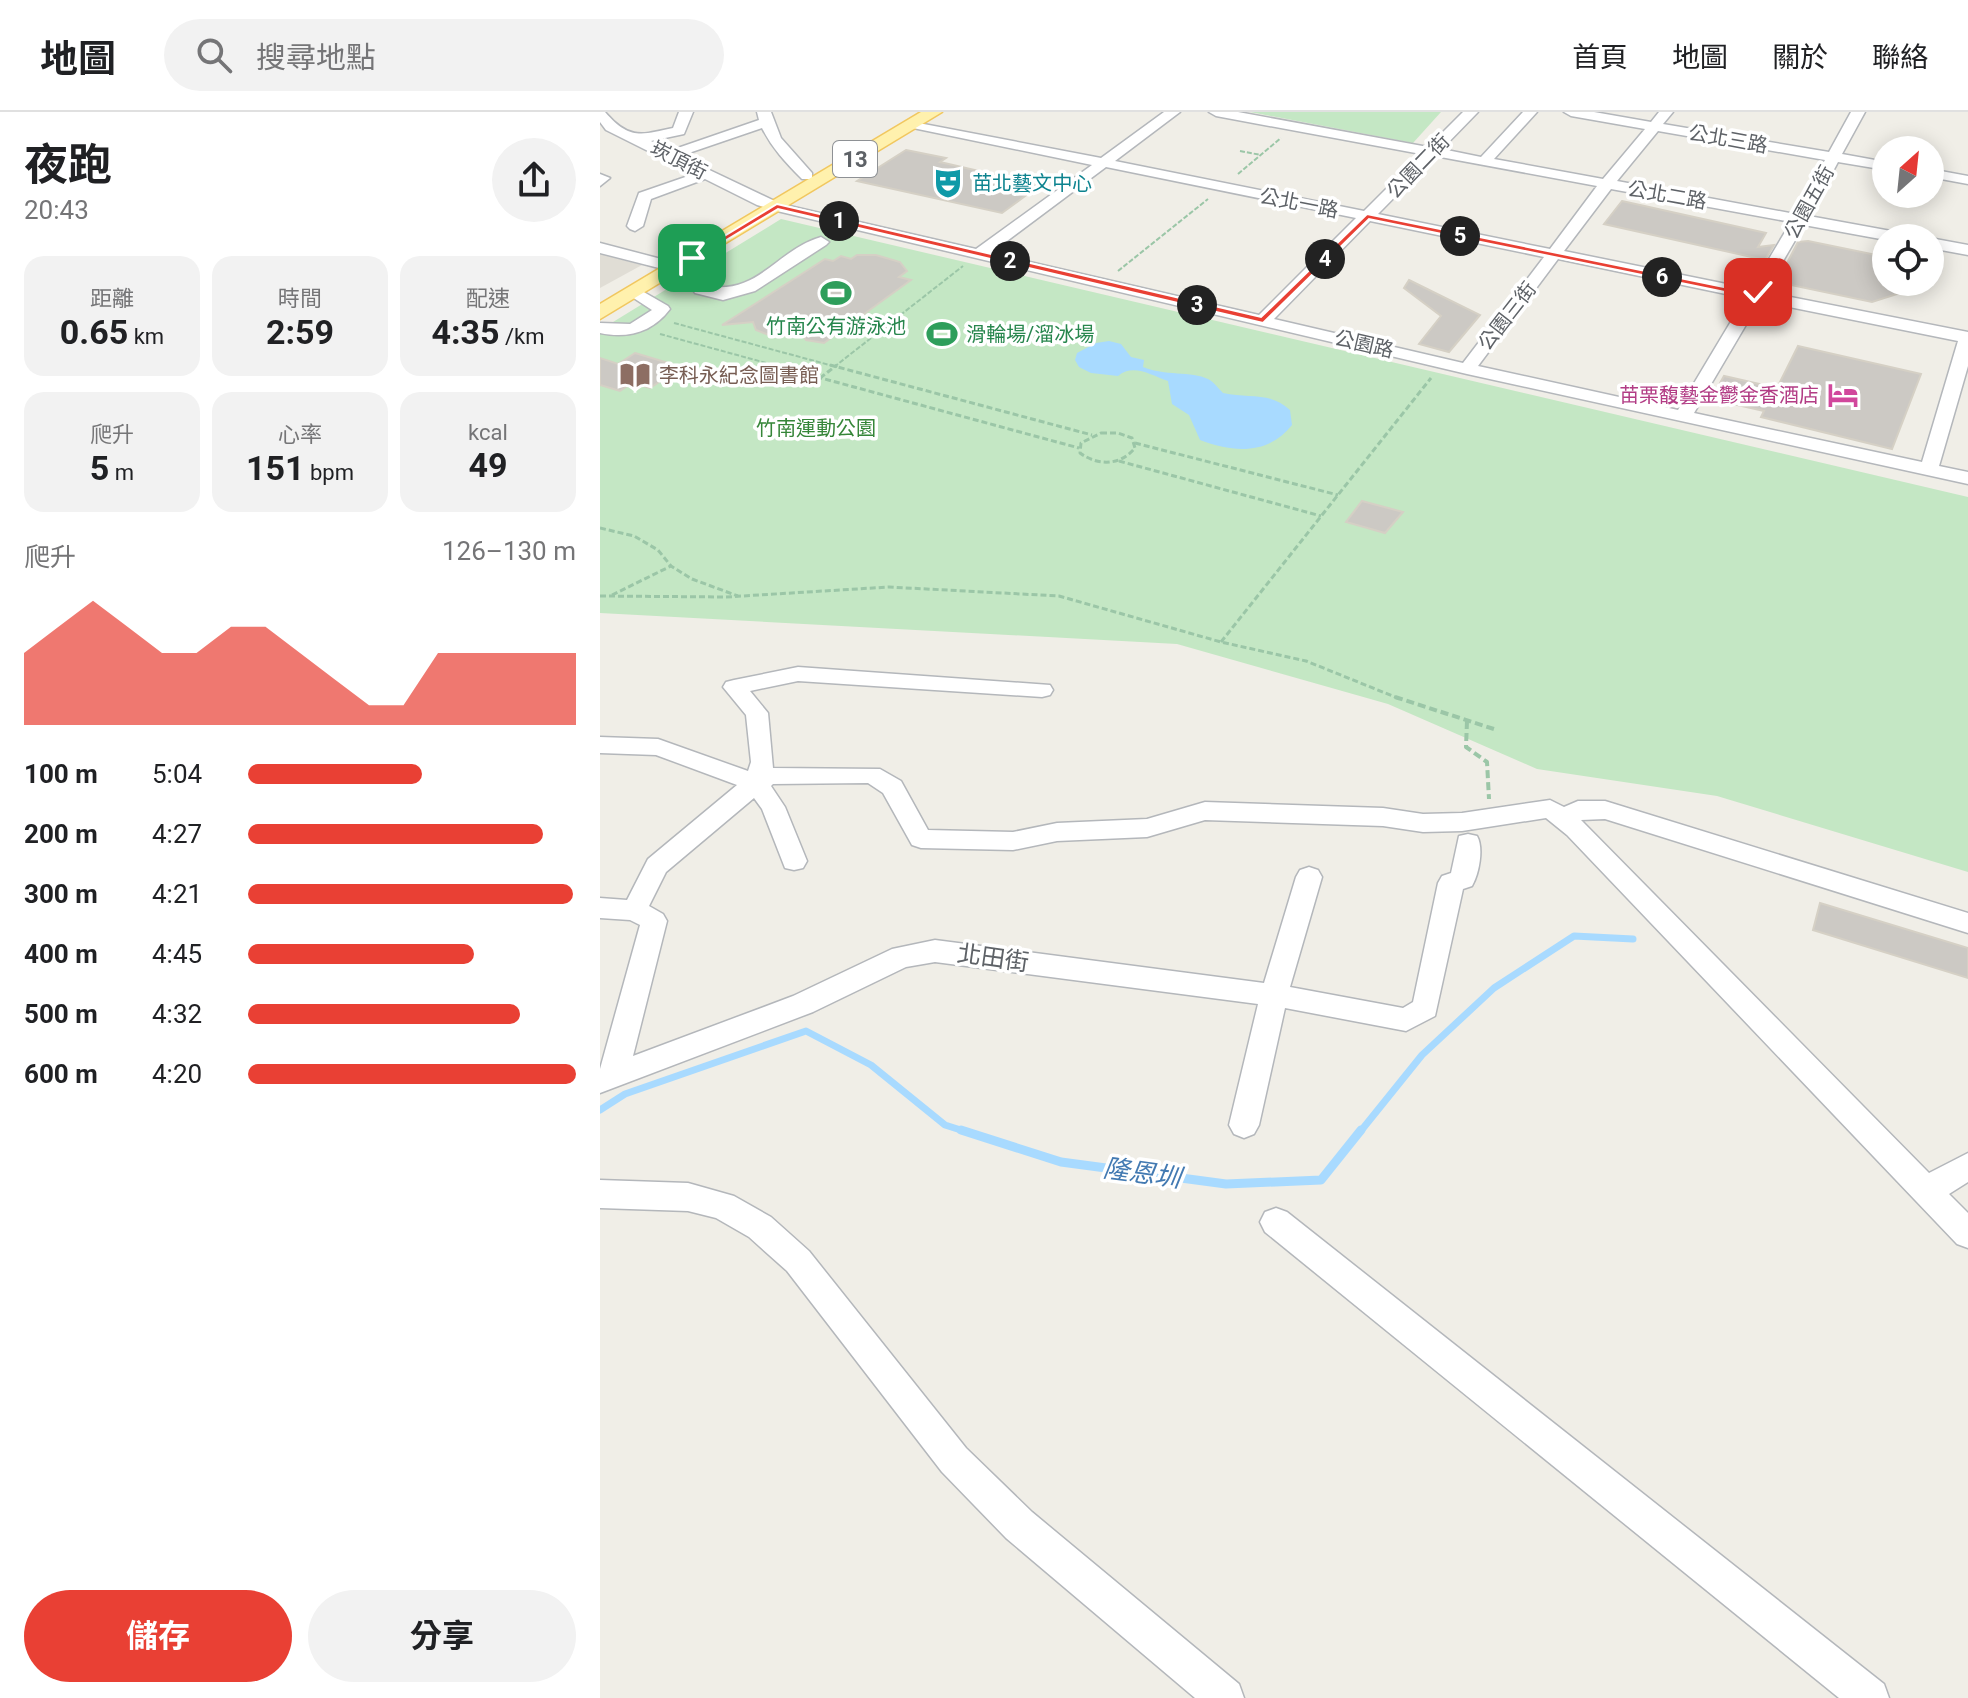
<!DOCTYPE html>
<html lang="zh-TW">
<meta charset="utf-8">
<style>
body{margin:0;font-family:Roboto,"Noto Sans TC",sans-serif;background:#f2f2f2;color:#202124;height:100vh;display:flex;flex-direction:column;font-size:30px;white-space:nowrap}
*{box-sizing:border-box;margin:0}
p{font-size:26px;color:#757577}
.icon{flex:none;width:44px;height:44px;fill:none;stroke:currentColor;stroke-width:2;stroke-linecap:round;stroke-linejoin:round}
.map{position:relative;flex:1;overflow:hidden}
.side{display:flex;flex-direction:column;background:#fff;width:600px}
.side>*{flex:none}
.needle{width:52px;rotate:27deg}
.buttons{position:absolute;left:1272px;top:24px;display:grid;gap:16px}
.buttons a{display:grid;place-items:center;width:72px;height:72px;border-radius:50%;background:#fff;box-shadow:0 4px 20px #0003;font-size:40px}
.pin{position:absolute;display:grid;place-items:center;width:68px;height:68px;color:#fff;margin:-34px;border-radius:16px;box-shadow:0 4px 12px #0006}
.km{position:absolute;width:40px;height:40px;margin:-20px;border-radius:50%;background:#222;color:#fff;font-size:22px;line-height:40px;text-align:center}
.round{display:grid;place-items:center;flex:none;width:84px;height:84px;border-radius:42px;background:#f2f2f2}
.headline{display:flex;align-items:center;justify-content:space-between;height:136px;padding:0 24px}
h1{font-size:44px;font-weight:700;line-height:60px}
.stats{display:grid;grid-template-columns:repeat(3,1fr);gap:12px;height:136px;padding:8px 24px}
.stats div{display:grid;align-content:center;border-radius:20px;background:#f2f2f2;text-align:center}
.stats b{font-size:34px;font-weight:700}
.stats small{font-size:22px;font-weight:400}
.stats p{font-size:22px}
.chart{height:224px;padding:16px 24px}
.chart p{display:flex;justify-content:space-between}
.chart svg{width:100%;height:144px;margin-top:8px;fill:#e94034;opacity:.7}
.action{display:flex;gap:16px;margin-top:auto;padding:16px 24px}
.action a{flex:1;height:92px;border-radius:48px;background:#e94034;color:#fff;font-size:32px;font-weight:700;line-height:92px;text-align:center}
.action a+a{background:#f2f2f2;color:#202124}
ul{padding:0 24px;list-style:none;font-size:26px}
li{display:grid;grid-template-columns:128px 96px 1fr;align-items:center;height:60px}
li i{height:20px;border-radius:10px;background:#e94034}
header{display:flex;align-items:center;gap:48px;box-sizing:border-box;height:112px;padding:0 40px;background:#fff;border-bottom:2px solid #e0e0e0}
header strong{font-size:38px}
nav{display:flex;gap:44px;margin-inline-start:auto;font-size:28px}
.search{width:560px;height:72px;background:#f2f2f2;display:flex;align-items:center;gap:20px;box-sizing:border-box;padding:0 28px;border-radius:44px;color:#757577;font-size:30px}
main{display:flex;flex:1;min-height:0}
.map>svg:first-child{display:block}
.education{fill:#e0ddd5}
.green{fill:#c4e7c4}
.water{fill:#a8daff}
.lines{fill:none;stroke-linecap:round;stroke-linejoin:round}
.stream-far1{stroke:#a8daff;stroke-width:7}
.stream{stroke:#a8daff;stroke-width:9}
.building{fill:#ccc9c4;stroke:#d5d0c5;stroke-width:2}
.minor-casing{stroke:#b4b7bb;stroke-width:3}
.major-casing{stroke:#f1c75f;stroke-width:3}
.path-far2{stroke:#9bc6a7;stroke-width:2;stroke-dasharray:5 2;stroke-linecap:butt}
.path-far1{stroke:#9bc6a7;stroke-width:3;stroke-dasharray:6 3;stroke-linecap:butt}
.path{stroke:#9bc6a7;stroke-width:4;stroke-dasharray:8 4;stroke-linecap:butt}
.minor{fill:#fff;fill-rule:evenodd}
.major{fill:#fff1ad;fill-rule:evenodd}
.route{fill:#e94034;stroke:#fff;stroke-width:2}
.labels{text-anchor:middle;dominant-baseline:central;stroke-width:7;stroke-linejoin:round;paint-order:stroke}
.far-street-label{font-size:20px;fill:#5e6267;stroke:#fff}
.far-culture-label{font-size:20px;fill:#0d838f;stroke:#fff;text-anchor:start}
.far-leisure-label{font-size:20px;fill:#27864d;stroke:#fff}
.far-education-label{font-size:20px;fill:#785e54;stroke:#fff;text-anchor:start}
.far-hotel-label{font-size:20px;fill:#b23c85;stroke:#fff;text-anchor:end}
.far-park-label{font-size:20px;fill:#368639;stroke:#fff}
.shield{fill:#fff;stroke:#8e9195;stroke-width:2}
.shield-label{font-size:22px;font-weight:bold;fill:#5e6267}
.street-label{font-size:24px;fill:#5e6267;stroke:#fff}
.water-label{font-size:26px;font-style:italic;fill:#437ab2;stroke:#fff}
</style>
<header>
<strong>地圖</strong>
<div class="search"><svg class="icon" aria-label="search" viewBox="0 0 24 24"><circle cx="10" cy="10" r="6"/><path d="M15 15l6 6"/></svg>搜尋地點</div>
<nav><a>首頁</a><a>地圖</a><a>關於</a><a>聯絡</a></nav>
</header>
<main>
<section class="side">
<div class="headline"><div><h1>夜跑</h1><p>20:43</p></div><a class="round"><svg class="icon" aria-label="share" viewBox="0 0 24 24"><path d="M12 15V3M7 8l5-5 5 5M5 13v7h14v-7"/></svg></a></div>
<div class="stats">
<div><p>距離</p><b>0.65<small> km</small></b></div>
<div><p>時間</p><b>2:59</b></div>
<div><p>配速</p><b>4:35<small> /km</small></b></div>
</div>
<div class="stats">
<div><p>爬升</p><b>5<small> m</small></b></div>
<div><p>心率</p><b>151<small> bpm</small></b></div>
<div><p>kcal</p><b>49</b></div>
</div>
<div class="chart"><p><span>爬升</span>126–130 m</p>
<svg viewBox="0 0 160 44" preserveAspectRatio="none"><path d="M0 44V22L10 14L20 6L30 14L40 22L50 22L60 14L70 14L80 22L90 30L100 38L110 38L120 22L130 22L140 22L150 22L160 22V44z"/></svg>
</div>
<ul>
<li><b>100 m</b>5:04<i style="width:53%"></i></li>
<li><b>200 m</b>4:27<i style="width:90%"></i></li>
<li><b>300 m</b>4:21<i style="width:99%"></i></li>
<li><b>400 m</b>4:45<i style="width:69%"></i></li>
<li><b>500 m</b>4:32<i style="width:83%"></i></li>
<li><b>600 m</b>4:20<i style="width:100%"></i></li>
</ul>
<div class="action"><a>儲存</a><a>分享</a></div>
</section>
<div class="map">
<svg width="1368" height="1586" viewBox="0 0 1368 1586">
<rect width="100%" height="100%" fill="#f0eee7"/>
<path class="education" d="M0,142L42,153L0,176Z"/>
<g class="green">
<path d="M650,0H841L813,31Z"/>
<path d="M181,107L1368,385V760L1117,684L937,657L788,592L577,532L0,501V218Z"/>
</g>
<path class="water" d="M509,229L521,232L531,245L544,248L543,255C564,264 592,259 608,267C614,270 618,276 623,281C649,287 669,279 690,298L692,313C668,343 634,341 600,328L589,303L572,292L568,269C551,263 533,251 518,264L491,261L479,255L475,248L477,241L496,231Z"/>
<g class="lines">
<g class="stream-far1">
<path d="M0,998L25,982L206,919L271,953L345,1013L367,1020"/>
<path d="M760,1020L822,943L894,876L974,824L1033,827"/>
</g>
<path class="stream" d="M361,1018L461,1050L626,1072L721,1068L761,1018"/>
</g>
<g class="building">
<path d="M306,38L346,46L340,50L440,73L402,101L257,69Z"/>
<path d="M1022,89L1166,121L1158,135L1174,133L1165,148L1004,112Z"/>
<path d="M1208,129L1286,145V170H1321L1322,174L1272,190L1177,170L1198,130Z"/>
<path d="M257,143H276L300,150L307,159L299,165L311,168L224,231L206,228L204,225L169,223L156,218L153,210L122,213L225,147L233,149L241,144L251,147Z"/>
<path d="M809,168L880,203L849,240L819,232L841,204L804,176Z"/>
<path d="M1198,234L1321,262L1292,337L1161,305L1164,299L1111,287L1124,264L1177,276Z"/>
<path d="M35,241L82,255L50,276L32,271L20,279L0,273V246L18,252Z"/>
<path d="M762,389L803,400L785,421L746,410Z"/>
<path d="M1220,791L1368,836V866L1213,818Z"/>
</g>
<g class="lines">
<g class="minor-casing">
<g id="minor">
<path d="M0,0H5C29,28 41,23 73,16L79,0H93L84,22L51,29L69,39L159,8L157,0H171L181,26L212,61V67H202C186,51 172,36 162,16L80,44L181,92L376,137L492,53L313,16L308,15V9L501,46L564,0H580L515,49L764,99L821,42L616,4L609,0H638L828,35L863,0H878L842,37L881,45L923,0H937L894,47L1003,67L1045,17L971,4L964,0H994L1051,10L1059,0H1073L1063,12L1229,40L1251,0H1265L1242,42L1286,50V58L1238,50L1209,104L1302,121L1310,126L1286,128L1204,113L1165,180L1368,220V254L1339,354L1368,360V372L867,262L177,99L157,93L105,67L51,87L43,114L35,119L30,117L27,114L39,81L94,62L6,18L0,10ZM1058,19L1225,48L1195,102L1017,69ZM835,44L997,74L950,137L778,102ZM506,55L756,106L659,203L391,141ZM1011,77L1191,110L1151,177L964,139ZM770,109L944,145L863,251L674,207ZM958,147L1145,186L1078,298L878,254ZM1160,189L1358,229L1322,350L1094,301Z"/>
<path d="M1330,57L1368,64V72L1330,65Z"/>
<path d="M0,62L10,66L0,74Z"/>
<path d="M221,125L229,130L226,133L155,179L123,188L95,181L93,178L101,173C158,186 174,139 221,125Z"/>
<path d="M1330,126L1368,133V143L1330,136Z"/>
<path d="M0,131L65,148L67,151L59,156L0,141Z"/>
<path d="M35,175L68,194L70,197C53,220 28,227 0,221V211L30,212L52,198L29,183L27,180Z"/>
<path d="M198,555L450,573L453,578L450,583L442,585L198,569L150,579L168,601L173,656L280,657L301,669L328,718L413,720L457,711L547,707L605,690L783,696L823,702L862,701L950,688L964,695L978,689H1005L1368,801V821L1005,707L981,708L1329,1061L1368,1041V1070L1349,1082L1368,1101V1136L1357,1132L967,723L946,706L862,719L823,720L783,714L605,708L547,725L457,729L413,738L321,736L312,733L283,681L268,671L173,672L171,674L185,695L207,749L203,756L194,758L185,756L162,697L154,686L66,760L49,794L63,802L67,809L33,944L193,884L292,837L335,828L664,871L696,765L700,758L709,755L718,758L722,765L690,875L803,896L813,890L838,771L842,764L851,761L859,724L868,722L877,724C884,736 879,762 872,774L863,777L835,904L806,919L685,896L659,1013L654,1022L644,1026L634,1022L629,1013L658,892L335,850L306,855L213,900L0,981V957L40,813L30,808L0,806V786L27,788L48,747L137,673L56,643L0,641V625L58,627L148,659L151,650L146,603L123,575L126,570L134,568Z"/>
<path d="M0,1068L88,1071L134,1084L171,1105L209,1139L366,1336L432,1400L639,1572L644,1586H595L406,1426L342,1360L187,1159L149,1125L116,1106L88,1099L0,1096Z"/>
<path d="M676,1096L687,1100L1284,1572L1289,1586H1239L665,1120L660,1110L665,1100Z"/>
</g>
</g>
<g class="major-casing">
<path id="major" d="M321,0H342L0,207V192Z"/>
</g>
<g class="path-far2">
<path d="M640,39L661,43"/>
<path d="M638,62L681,26"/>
<path d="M518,159L608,87"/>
<path d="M74,211L237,255"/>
<path d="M60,222L181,255"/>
<path d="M234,255L363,154"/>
</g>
<g class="path-far1">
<path d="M173,253L479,336"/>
<path d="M230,253L492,323"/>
<path d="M220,266L237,253"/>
<path d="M501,321H518L532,326L535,336C520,354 498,354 480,341L481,331Z"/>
<path d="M535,331L738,383"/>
<path d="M519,349L721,404"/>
<path d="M0,416L34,424L58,438L71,454L92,467L138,484"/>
<path d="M12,483L71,454"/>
<path d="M0,484L126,485L289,475L459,484L621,530L706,549L800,587"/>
<path d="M621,530L831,266"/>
</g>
<g class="path">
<path d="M795,585L897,618"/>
<path d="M867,609L866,635L887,650L889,687"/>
</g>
<use href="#minor" class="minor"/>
<use href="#major" class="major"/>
</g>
<path class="route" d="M177,92L661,205L767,102L1153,181L1158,178L1162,180L1154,186L769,107L663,211L178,97L95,147L88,146Z"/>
<defs>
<g id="theatre-bare" transform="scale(2.4)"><path d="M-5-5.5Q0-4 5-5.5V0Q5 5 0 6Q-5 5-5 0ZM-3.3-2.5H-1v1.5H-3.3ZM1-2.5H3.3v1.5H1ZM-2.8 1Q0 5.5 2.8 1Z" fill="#0f9aa8" stroke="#fff" stroke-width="2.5" paint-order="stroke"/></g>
<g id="stadium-bare" transform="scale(2.4)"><path d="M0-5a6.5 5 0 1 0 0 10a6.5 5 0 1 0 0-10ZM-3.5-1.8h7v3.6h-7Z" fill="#2e9e5b" stroke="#fff" stroke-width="2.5" paint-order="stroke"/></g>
<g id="library-bare" transform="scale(2.4)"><path d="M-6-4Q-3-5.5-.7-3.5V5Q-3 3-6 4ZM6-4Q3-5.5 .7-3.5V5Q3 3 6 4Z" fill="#8d6e63" stroke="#fff" stroke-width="2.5" paint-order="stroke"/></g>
<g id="hotel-bare" transform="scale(2.4)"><path d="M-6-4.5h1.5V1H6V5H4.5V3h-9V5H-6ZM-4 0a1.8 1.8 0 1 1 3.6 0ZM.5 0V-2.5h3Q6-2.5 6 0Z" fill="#d1479c" stroke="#fff" stroke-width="2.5" paint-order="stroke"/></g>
</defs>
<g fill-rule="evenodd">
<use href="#theatre-bare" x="348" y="71"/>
<use href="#stadium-bare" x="236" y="181"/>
<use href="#stadium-bare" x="342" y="222"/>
<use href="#library-bare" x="35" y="263"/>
<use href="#hotel-bare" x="1243" y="283"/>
</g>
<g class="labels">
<g class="far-street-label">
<text transform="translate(1128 27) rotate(10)">公北三路</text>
<text transform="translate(79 48) rotate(27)">崁頂街</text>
<text transform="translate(818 54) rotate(-46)">公園二街</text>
<text transform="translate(1067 83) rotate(10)">公北二路</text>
<text transform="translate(1209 90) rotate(-61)">公園五街</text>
<text transform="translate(699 91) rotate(11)">公北一路</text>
<text transform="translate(907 204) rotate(-52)">公園三街</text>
<text transform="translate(764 232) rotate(13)">公園路</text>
</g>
<g class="far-culture-label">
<text x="372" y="71">苗北藝文中心</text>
</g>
<g class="far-leisure-label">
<text x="236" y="214">竹南公有游泳池</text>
<text x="366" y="222" text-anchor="start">滑輪場/溜冰場</text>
</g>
<g class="far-education-label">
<text x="59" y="263">李科永紀念圖書館</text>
</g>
<g class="far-hotel-label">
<text x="1219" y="283">苗栗馥藝金鬱金香酒店</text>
</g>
<g class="far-park-label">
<text x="216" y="316">竹南運動公園</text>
</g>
<rect class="shield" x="233" y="29" width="44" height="36" rx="6"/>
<g class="shield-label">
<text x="255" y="47">13</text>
</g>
<g class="street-label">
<text transform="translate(393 846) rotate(8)">北田街</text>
</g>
<g class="water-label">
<text transform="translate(542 1061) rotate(8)">隆恩圳</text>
</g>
</g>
</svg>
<div class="buttons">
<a><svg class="needle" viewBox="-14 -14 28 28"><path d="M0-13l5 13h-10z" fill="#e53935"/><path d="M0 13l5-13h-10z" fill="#757577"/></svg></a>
<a><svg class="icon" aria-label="locate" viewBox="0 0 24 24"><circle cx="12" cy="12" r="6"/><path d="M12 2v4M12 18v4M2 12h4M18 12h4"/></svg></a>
</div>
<div class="pin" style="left:92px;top:146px;background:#1e9e55"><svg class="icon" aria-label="arrive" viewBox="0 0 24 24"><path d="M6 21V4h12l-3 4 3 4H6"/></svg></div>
<div class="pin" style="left:1158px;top:180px;background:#d93025"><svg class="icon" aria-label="check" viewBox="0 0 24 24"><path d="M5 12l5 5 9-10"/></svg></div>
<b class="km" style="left:239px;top:109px">1</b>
<b class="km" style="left:410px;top:149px">2</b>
<b class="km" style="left:597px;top:193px">3</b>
<b class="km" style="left:725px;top:147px">4</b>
<b class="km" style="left:860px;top:124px">5</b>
<b class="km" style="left:1062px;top:165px">6</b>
</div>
</main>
